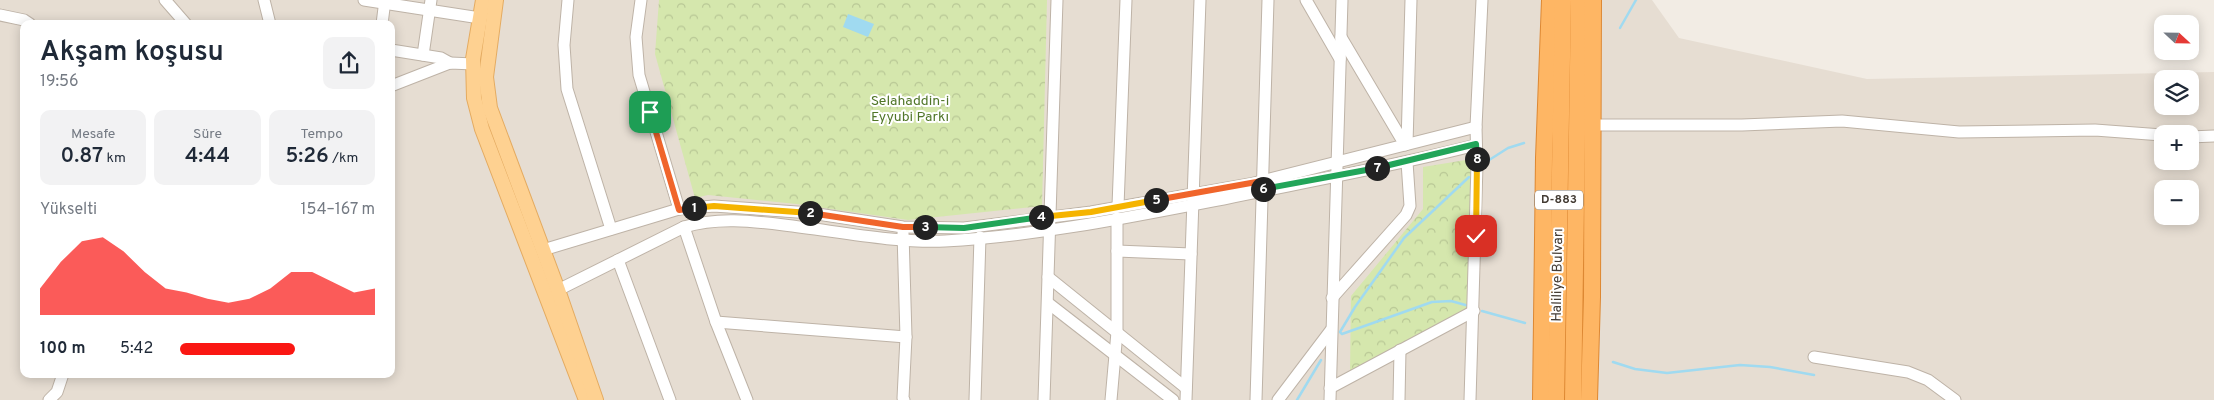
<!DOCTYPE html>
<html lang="tr">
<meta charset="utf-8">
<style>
body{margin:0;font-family:Overpass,sans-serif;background:#f2f2f3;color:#1f2937;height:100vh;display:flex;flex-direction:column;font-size:19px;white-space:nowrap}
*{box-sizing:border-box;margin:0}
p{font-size:16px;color:#747a83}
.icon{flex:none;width:28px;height:28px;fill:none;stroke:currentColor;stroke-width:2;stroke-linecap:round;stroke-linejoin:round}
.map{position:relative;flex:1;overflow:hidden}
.panel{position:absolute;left:20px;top:20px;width:375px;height:358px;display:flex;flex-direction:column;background:#fff;border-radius:10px;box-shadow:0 2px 12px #0003}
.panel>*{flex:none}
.needle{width:32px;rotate:112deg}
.controls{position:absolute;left:2154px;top:15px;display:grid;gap:10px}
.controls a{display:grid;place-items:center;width:45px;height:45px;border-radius:10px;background:#fff;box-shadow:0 2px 12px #0003;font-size:25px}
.pin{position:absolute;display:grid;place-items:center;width:42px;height:42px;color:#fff;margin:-21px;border-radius:10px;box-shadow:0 2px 8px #0006}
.km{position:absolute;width:25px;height:25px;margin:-12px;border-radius:50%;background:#222;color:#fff;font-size:14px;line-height:25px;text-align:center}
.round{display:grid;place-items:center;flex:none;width:52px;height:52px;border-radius:10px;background:#f2f2f3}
.headline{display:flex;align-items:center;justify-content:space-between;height:85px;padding:0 20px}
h1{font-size:28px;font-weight:600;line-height:38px}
.metrics{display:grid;grid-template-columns:repeat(3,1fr);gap:8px;height:85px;padding:5px 20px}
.metrics div{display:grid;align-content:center;border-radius:10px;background:#f2f2f3;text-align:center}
.metrics b{font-size:21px;font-weight:600}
.metrics small{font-size:14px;font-weight:400}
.metrics p{font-size:14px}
.chart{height:140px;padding:10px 20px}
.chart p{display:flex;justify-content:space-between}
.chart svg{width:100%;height:90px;margin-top:5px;fill:#fa1713;opacity:.7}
ul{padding:0 20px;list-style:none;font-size:16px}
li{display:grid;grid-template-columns:80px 60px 1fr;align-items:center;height:38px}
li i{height:12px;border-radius:6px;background:#fa1713}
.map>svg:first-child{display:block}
.residential{fill:#e6ddd2;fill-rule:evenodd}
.park{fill:url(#park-crowns)}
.water{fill:#a0daf0}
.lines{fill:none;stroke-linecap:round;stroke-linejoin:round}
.stream{stroke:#a0daf0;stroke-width:2.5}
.minor-casing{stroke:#beb3a7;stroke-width:13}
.major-casing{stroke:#e4ab61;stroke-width:16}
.highway-casing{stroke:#d83;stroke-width:18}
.minor{stroke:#fff;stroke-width:11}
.major{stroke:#fed191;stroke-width:14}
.highway{stroke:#feb664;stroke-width:16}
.split-1-casing{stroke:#fff;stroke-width:10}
.split-2-casing{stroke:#fff;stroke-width:10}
.split-3-casing{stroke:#fff;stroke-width:10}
.split-4-casing{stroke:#fff;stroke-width:10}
.split-5-casing{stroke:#fff;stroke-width:10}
.split-6-casing{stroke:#fff;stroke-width:10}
.split-7-casing{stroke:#fff;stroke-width:10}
.split-8-casing{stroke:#fff;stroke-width:10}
.split-9-casing{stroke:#fff;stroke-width:10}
.split-1{stroke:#f0652b;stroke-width:6}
.split-2{stroke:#f5b400;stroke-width:6}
.split-3{stroke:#f0652b;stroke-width:6}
.split-4{stroke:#22a559;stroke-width:6}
.split-5{stroke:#f5b400;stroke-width:6}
.split-6{stroke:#f0652b;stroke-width:6}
.split-7{stroke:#22a559;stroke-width:6}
.split-8{stroke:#22a559;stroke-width:6}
.split-9{stroke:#f5b400;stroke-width:6}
.labels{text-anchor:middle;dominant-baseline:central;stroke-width:4;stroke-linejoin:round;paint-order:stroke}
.shield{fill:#fff;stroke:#7c7671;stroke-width:1}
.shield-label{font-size:12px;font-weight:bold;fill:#443c34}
.park-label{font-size:14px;fill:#507628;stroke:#fff}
.street-label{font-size:14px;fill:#443c34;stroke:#fff}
</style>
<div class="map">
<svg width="2214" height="400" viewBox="0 0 2214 400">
<defs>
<pattern id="park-crowns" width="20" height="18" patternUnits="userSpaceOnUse" patternTransform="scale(1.25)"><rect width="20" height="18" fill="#d5e7ad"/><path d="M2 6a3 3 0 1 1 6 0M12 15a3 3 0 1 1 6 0" fill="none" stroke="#b8c795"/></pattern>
</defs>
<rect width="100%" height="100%" fill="#f2ece4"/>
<path class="residential" d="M0,0H1652L1679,38L1867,79L2214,72V400H0ZM24,24H391V374H24ZM2162,79H2190V106H2162ZM2162,134H2190V161H2162ZM2162,189H2190V216H2162Z"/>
<g class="park">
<path d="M659,0H1047L1042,206L908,220L796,204L708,195L695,198L655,54Z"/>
<path d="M1478,158L1471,307L1350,372L1351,296L1423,209V167Z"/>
</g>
<path class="water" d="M848,14L874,24L868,37L843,27Z"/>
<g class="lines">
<g class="stream">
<path d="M1620,28L1636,0"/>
<path d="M1486,162L1508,148L1524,143"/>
<path d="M1469,306L1451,301L1432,302L1342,334L1340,332L1355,307L1404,238L1469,177"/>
<path d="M1482,311L1525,323"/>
<path d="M1613,362L1635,369L1667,373L1740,365L1770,367L1814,375"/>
<path d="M1297,400L1321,360"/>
</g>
<g class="minor-casing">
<g id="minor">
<path d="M165,0L186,24"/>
<path d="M264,0L270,24"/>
<path d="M364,0L480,18"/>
<path d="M568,0L564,45L567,89L611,229"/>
<path d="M641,0L636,37L639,75L679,209"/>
<path d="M1306,0L1340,59"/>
<path d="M0,15L24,20L30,24"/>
<path d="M382,24L385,0"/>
<path d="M1341,37L1405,145"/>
<path d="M391,50L441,58L450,63"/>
<path d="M423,55L431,0"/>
<path d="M391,86L450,63L474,64"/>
<path d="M1593,125H1742L1842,121L1959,132L2095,130L2162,135"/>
<path d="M2190,137L2214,136"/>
<path d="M1407,144L1411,0"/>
<path d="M1118,206L1126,0"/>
<path d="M684,227L716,322L747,400"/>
<path d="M903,233L906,337L903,398L904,400"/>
<path d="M543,250L679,209L714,206L811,213L903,227L964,228L1091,212L1250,184L1476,127"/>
<path d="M1117,251L1191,254"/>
<path d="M618,260L670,400"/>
<path d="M1048,277L1186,388"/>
<path d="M558,290L684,227C717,217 751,221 784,225C836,231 892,243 945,241C1039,236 1135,216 1228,198C1311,181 1394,166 1476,145"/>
<path d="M1332,298L1406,215L1410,206L1407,162"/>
<path d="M1048,303L1173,400"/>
<path d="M716,322L906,337"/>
<path d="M1814,357L1908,372L1928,380L1955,400"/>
<path d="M1330,388L1474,311"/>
<path d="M49,400L57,392L63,374"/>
<path d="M975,400L980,237"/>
<path d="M1044,400L1057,0"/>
<path d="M1111,400L1117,332V218"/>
<path d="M1186,400L1200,0"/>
<path d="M1256,400L1268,0"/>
<path d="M1278,400L1331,330"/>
<path d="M1330,400L1342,0"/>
<path d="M1399,400L1400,350"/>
<path d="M1470,400L1477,165L1476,127L1482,0"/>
</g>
</g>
<g class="major-casing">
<g id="major">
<path d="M483,0L473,59L474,98L482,129L586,400"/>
<path d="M496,0L486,77L490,108L558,290L596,400"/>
</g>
</g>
<g class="highway-casing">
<g id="highway">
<path d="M1541,400L1544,158L1550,0"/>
<path d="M1556,400L1563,0"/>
<path d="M1573,400L1579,0"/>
<path d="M1589,400L1592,297L1593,0"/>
</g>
</g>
<use href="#minor" class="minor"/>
<use href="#major" class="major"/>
<use href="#highway" class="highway"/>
</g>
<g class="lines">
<g class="split-1-casing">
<path id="split-1" d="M650,112L679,210L694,208"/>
</g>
<g class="split-2-casing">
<path id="split-2" d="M694,208L714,206L810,213"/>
</g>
<g class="split-3-casing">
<path id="split-3" d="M810,213L903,227H925"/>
</g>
<g class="split-4-casing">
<path id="split-4" d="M925,227L964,228L1041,217"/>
</g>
<g class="split-5-casing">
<path id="split-5" d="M1041,217L1091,212L1156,200"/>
</g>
<g class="split-6-casing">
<path id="split-6" d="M1156,200L1262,181L1263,189"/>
</g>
<g class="split-7-casing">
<path id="split-7" d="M1263,189L1377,168"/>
</g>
<g class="split-8-casing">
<path id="split-8" d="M1377,168L1476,144L1477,159"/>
</g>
<g class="split-9-casing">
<path id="split-9" d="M1476,236L1477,159"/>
</g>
<use href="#split-1" class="split-1"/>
<use href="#split-2" class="split-2"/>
<use href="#split-3" class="split-3"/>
<use href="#split-4" class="split-4"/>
<use href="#split-5" class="split-5"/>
<use href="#split-6" class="split-6"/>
<use href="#split-7" class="split-7"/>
<use href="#split-8" class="split-8"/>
<use href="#split-9" class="split-9"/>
</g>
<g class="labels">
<rect class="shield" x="1535" y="190.5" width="48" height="19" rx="4"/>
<g class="shield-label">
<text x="1559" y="200">D-883</text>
</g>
<g class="park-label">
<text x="910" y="101">Selahaddin-i<tspan x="910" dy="16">Eyyubi Parkı</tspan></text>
</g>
<g class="street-label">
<text transform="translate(1558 275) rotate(-89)">Haliliye Bulvarı</text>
</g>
</g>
</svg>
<div class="controls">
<a><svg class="needle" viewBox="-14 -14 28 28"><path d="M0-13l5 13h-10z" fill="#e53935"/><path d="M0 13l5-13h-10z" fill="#747a83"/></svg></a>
<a><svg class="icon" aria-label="layers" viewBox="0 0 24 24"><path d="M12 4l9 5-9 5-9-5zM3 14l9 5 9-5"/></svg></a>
<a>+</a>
<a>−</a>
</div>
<div class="pin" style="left:650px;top:112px;background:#1e9e55"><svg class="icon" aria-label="arrive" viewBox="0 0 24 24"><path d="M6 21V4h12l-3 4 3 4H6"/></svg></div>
<div class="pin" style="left:1476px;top:236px;background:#d93025"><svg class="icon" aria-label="check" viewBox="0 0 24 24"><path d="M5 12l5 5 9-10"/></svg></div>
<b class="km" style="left:694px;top:208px">1</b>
<b class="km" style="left:810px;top:213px">2</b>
<b class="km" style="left:925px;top:227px">3</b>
<b class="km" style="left:1041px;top:217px">4</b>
<b class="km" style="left:1156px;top:200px">5</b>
<b class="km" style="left:1263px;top:189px">6</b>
<b class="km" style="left:1377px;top:168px">7</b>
<b class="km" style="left:1477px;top:159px">8</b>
<section class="panel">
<div class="headline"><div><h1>Akşam koşusu</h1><p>19:56</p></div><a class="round"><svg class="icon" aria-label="share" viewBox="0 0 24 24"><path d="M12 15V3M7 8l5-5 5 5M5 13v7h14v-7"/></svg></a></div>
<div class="metrics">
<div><p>Mesafe</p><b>0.87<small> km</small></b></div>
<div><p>Süre</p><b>4:44</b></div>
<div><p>Tempo</p><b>5:26<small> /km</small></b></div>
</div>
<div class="chart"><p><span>Yükselti</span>154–167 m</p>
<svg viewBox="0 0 160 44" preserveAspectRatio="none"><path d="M0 44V31L10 18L20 8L30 6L40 13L50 23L60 31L70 33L80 36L90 38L100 36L110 31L120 23L130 23L140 28L150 33L160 31V44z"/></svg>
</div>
<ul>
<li><b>100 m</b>5:42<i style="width:59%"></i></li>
</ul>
</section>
</div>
